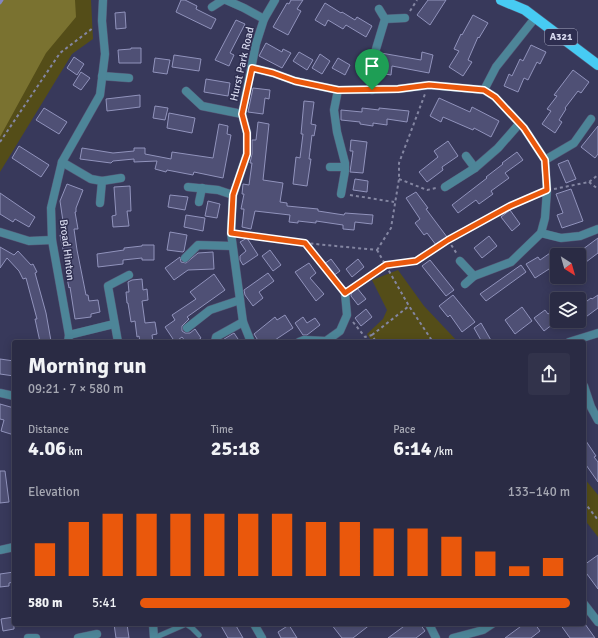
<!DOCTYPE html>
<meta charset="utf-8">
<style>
body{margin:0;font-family:Signika,sans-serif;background:#32334b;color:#f1f3f6;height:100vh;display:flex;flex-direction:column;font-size:15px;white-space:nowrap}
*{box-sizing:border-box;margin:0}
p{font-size:13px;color:#a5a7b2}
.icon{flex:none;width:22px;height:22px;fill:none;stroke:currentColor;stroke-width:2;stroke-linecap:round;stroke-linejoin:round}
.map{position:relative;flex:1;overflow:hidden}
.drawer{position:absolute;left:12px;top:340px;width:574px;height:286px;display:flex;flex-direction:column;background:#2a2b44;border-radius:4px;box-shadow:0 2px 10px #0003,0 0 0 1px #46475d}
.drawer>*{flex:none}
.needle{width:26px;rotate:143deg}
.buttons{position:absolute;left:550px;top:248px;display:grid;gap:8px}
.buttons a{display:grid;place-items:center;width:36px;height:36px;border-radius:4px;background:#2a2b44;box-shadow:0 2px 10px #0003,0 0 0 1px #46475d;font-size:20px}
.pin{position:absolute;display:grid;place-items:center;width:34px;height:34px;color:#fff;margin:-41px -17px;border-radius:50% 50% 50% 0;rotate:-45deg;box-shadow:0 0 4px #0007}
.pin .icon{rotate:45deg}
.round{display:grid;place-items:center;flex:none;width:42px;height:42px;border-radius:4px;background:#32334b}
.headline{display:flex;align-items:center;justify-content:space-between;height:68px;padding:0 16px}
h1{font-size:22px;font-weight:700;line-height:30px}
.metrics{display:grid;grid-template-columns:repeat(3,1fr);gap:6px;height:68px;padding:4px 16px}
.metrics div{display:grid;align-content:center}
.metrics b{font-size:20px;font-weight:700}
.metrics small{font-size:11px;font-weight:400}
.metrics p{font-size:11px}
.chart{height:112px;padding:8px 16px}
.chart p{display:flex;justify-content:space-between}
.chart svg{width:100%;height:72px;margin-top:4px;stroke:#ea580c;stroke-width:6}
ul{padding:0 16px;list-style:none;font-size:13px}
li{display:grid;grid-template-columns:64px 48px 1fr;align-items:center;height:30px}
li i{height:10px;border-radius:5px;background:#ea580c}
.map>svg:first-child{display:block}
.green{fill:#544d18}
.forest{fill:#7a7230}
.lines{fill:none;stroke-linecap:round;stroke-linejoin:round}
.stream{stroke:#8386c0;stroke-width:3}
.building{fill:#4f5075;stroke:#9193bc}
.service-casing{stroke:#555675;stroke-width:6}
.minor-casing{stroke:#555675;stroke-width:9}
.primary-casing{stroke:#555675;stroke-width:11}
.path{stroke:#8486a2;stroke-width:2;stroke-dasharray:3 3;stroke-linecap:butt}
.service{stroke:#4d8598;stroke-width:5}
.minor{stroke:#4d8598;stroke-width:8}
.primary{stroke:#47cbf3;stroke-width:10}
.route-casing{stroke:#fff;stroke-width:8}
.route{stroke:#ea580c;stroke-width:5}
.labels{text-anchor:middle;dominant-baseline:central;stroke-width:3;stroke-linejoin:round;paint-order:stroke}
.shield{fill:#2e2e50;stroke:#a4a6bf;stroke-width:1}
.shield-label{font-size:10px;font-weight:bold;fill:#d7d9ee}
.street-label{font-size:11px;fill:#d7d9ee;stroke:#2e2e50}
</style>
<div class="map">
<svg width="598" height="638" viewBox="0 0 598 638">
<rect width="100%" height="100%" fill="#38395b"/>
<g class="green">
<path d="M0,0H91L93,39L72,54L0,172Z"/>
<path d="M398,270L424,306L458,342H372L367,334L383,319L387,310L372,280Z"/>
<path d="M584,478L598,495V537L584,519Z"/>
</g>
<path class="forest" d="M0,0H75L76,17L46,53L0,137Z"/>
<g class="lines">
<path class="stream" d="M0,3L2,0"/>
</g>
<g class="building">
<path d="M181,0H185L197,6L196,9L216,19L211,29L176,12Z"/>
<path d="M291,0H303L297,9L301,11L288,35L273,27L287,3L289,4Z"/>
<path d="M428,0H446L430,25L417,15Z"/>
<path d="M325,3L341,13L342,12L355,20L357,17L372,26L366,37L346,25L343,29L328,20L325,26L315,20Z"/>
<path d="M125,12L126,28L116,29L115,13Z"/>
<path d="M473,15L488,23L479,38L478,37L468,60L472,62L463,76L449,67L459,51L454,49L461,34L462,35Z"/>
<path d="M236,20L245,24L230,53L234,55L229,66L215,60Z"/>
<path d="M266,43L282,52L283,49L291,53L282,68L259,56Z"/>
<path d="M531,45L546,52L540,64L537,62L528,80L524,78L518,92L504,86L509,74L512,76L520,59L523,61Z"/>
<path d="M131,48H141V63H119L118,50L131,49Z"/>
<path d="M299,52L313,60L307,70L293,61Z"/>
<path d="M422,52L433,55L429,73L392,66L391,75L379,73L381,53L421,60Z"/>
<path d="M320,54L330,61L322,74L312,68Z"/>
<path d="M174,55L201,59L199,71L172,67Z"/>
<path d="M74,57L84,64L77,75L67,68Z"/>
<path d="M155,58L170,60L167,74L153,72Z"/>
<path d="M338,58L350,65L345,75L332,68Z"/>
<path d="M573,70L589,82L581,93L578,91L565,108L566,109L559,120L562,122L555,133L542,124L551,111L547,109L557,96L554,95Z"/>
<path d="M81,72L90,78L81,90L73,85Z"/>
<path d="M206,79L230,83L228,96L204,92Z"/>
<path d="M253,88L270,90L269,99L265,98L263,114L248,112Z"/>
<path d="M140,95V107L107,111L106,99Z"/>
<path d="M439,98L470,112L472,107L499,121L491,137L474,128L473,130L443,117L441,122L430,116Z"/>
<path d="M304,101L314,102L311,124L316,125L314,136L312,135L309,159H311L307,186L293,184L296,157L300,158L303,134H301Z"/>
<path d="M155,106L168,108L165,120L153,118Z"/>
<path d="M44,108L67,122L59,134L36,120Z"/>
<path d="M362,108L379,110V108L409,111L407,122L387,119V125L373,123V126L360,124V122L341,120V110L362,112Z"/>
<path d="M169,113L195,118L192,133L167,128Z"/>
<path d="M258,122L269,124L263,180L283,183L280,202L287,203V206L318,209V211L344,215L345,213L373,215L372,224L355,222L354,230L343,229V225L316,221V223L298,221V223L289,222L290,215L255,211L251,229L242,227L244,209H241L244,194H242L243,184L249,185L252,163H250L252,154V140H256Z"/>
<path d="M219,124L228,126L227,134L231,135L223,178L194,172L193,175L167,170L166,172L155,169L157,161L134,162V159L113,161L111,163L80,159L82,148L113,153L134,151V148H145V154L171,159L172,152L213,158Z"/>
<path d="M598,126V154L595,158L581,147Z"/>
<path d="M351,140L367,142L363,173L350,172L353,151H350Z"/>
<path d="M448,141L458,156L442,167L443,170L427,182L419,172L438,157L434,151Z"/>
<path d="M19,146L49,165L41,177L12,158Z"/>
<path d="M517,152L523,160L505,173L509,178L491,191L493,194L479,204L476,200L458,213L452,205L487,178L486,177L503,164L502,163Z"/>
<path d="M568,160L576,179L566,183L558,164Z"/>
<path d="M355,179L368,181L367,192L353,190Z"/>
<path d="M67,184L83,190L76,208V212H75L78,229H74L77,250L86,295H88L89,301L98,300L100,312L91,314V317L75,319L70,287L69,288L65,268H67L60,235H65L60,201Z"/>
<path d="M130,186L131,211H127L129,226L113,227L112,216L116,215L114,187Z"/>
<path d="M571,189L583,221L562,228L557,215L563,213L556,194Z"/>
<path d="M416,192L428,208L426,209L447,237L436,245L427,233L424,235L415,223L420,219L406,198Z"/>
<path d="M0,193L35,217L29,227L15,219L13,222L0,214Z"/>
<path d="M170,195L188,197L185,210L168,207Z"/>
<path d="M208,201L220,204L217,218L205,216Z"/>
<path d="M510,210L520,224L512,231L501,217Z"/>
<path d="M186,215L205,218L203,231L184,227Z"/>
<path d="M170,232L187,235L184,251L183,252L167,250Z"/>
<path d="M489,236L497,246L482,258L474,248Z"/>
<path d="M247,238L258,255L243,265L240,260V256L246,251L240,242Z"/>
<path d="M598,238V253L586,262L585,259L579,264V252Z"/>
<path d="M142,245H154V260H142V258L123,260V264L98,267L97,254L124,250V248L142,246Z"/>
<path d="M0,247L14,255L18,251L31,265L33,264L37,272L35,273L46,313L51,341L40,342L35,319H37L26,278L23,279L19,271L7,258L0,268Z"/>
<path d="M270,250L281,265L273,271L262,256Z"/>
<path d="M553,251L557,256V279L549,269L535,278L526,264L538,257L540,260Z"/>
<path d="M213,252L214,269L188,270L174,280L165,268L180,257L181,262L186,263L198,253Z"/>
<path d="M331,259L340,271L333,276L324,264Z"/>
<path d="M358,259L364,267L352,277L346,269Z"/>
<path d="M430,260L454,290L446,296L422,266Z"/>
<path d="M309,263L316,273L310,278L324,294L316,301L295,272Z"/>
<path d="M521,265L526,272L486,301L480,294Z"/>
<path d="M268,273L274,281L259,292L263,298L253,306L245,295L244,290Z"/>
<path d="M214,274L225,290L187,317L189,319L182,326V331L185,333H190L195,329L201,338L196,342H186L182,337L175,342L165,327L175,320L172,315L196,299L190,292Z"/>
<path d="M142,279L143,290L147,289L148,300L142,301L145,323L155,322L157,334L152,335L153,342H140L139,336L137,337L135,321L131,322L128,303H127L126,292H129L128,282L132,280Z"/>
<path d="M357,288L366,299L358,305L351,296V294Z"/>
<path d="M453,295L475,322L462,332L450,315L448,317L439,306Z"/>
<path d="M598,295V308L579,322V307L591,298L592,299Z"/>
<path d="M522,307L532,321L515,334L505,320Z"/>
<path d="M557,308V321L544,331L534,318L545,310L548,314Z"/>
<path d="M366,309L372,317L361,326L355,318Z"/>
<path d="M285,315L293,328L272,342H259L254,334L275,317L277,320Z"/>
<path d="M303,317L307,323L315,318L320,325L307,335H303L295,323Z"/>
<path d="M481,323L492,342H482L474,328Z"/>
<path d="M234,333L240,342H221V341Z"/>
<path d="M0,359L14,361V376L0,374Z"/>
<path d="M0,404L14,408V435L1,431L4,420L0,419Z"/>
<path d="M584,438L596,456L594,457L598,462V482L584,462Z"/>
<path d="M0,471H5L9,502L0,503Z"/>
<path d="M598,555V589L584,570V565Z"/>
<path d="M14,572V582L9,583V586L0,587V574Z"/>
<path d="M14,617V629L3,631L1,619Z"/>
<path d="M114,624H127L129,638H116Z"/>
<path d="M220,624H235L243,638H228Z"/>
<path d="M331,624H371L353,638H342Z"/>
<path d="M407,624H420L425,631L416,638H388Z"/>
<path d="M524,624H535L540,631L531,638H505Z"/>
<path d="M560,624H585L595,638H570Z"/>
<path d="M289,625L297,638H281L278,632Z"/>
</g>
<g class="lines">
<g class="service-casing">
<path id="service" d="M154,638L186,624L192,628L199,635"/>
</g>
<g class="minor-casing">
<g id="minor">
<path d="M226,0L244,8L264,19"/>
<path d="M212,7L223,0"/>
<path d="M385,19L405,18"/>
<path d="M252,68L273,73L295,81L338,90L398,89L429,85L484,90"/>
<path d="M102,76L129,78"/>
<path d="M338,90L334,110L337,132L345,163V171L341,194"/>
<path d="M372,90L376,49L385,19L379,9"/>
<path d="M186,91L202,106L242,114"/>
<path d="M466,156L475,168"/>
<path d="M545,160L574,143L591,119"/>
<path d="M62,162L91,179L102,181L121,178"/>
<path d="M330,167H345"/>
<path d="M188,187L218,190L233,195"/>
<path d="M445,187L475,168L498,148L519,124"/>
<path d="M199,202L202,188"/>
<path d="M100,203L102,181"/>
<path d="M0,232L29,241L52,240"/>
<path d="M541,233L561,238L580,236L598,229"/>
<path d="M185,258L198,245L232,246"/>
<path d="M460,261L474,276"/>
<path d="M465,284L474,276L511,262L541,233L545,218L547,190L545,160L524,128L495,97L484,90L496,67L535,18"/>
<path d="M187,328L210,310L240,300"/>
<path d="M69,335L114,324"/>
<path d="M68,342L69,335L52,240L51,208L62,162L100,95L105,54L102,21L103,0"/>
<path d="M118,342L108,286L129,275"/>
<path d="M215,342L216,337L243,322"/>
<path d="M251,342L243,322L231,233L233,195L247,154V133L242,114L256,44L264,19L275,0"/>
<path d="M299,342L304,340L326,341L340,331L347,315L345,293"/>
<path d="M569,342L598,333"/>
<path d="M584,386L591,407L598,420"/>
<path d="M0,393L14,396"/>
<path d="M0,550L14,547"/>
<path d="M584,604L598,622"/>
<path d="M153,624L154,638"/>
<path d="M254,624L262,638"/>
<path d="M429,624L436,638"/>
<path d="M28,638H36"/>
<path d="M78,638L97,634"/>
<path d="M453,638L483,630L492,624"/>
</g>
</g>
<g class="primary-casing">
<path id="primary" d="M501,0L525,10L598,65"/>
</g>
<g class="path">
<path d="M410,11L417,0"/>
<path d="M0,142L60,53L93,28"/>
<path d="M399,179L427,190L436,188"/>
<path d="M589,182L598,189"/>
<path d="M554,189L589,182L598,175"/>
<path d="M350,195L394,202"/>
<path d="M239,234L305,243L377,250"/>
<path d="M448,240L457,254"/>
<path d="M305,243L340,287"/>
<path d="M377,250L391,228L399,179V163L425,94"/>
<path d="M377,250L409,306L433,342"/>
<path d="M352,288L386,265L416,261L448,240L510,207L539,194"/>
<path d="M353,322L365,337L372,335L376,342"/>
<path d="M372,335L409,306"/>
<path d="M584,502L598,520"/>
</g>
<use href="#service" class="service"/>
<use href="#minor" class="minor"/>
<use href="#primary" class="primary"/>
</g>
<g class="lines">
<g class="route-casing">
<path id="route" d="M252,68L273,73L295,81L338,90L398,89L429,85L484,90L495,97L524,128L545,160L547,190L510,206L448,240L416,261L386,265L345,293L305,243L231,233L233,195L247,154V133L242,114Z"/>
</g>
<use href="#route" class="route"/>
</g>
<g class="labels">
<rect class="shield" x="545" y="29" width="32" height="16" rx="3"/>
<g class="shield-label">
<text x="561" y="37">A321</text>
</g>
<g class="street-label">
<text transform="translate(242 64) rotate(-77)">Hurst Park Road</text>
<text transform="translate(67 250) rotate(83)">Broad Hinton</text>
</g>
</g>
</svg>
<div class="buttons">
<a><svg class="needle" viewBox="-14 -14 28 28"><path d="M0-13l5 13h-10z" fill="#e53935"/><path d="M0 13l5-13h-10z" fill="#a5a7b2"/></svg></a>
<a><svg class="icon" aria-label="layers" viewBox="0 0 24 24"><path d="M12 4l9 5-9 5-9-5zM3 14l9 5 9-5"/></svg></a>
</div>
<div class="pin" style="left:372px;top:90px;background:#1e9e55"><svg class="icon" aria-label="arrive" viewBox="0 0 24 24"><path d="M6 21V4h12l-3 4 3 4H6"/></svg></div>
<section class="drawer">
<div class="headline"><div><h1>Morning run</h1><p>09:21 · 7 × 580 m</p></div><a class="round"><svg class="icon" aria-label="share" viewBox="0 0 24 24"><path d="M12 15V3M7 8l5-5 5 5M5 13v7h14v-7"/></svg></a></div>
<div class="metrics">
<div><p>Distance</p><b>4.06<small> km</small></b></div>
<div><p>Time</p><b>25:18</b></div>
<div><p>Pace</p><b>6:14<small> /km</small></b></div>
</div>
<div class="chart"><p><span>Elevation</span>133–140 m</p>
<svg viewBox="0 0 160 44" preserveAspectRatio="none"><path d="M5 44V24M15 44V11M25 44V6M35 44V6M45 44V6M55 44V6M65 44V6M75 44V6M85 44V11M95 44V11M105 44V15M115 44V15M125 44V20M135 44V29M145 44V38M155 44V33"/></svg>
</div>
<ul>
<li><b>580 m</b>5:41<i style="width:100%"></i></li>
</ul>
</section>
</div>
